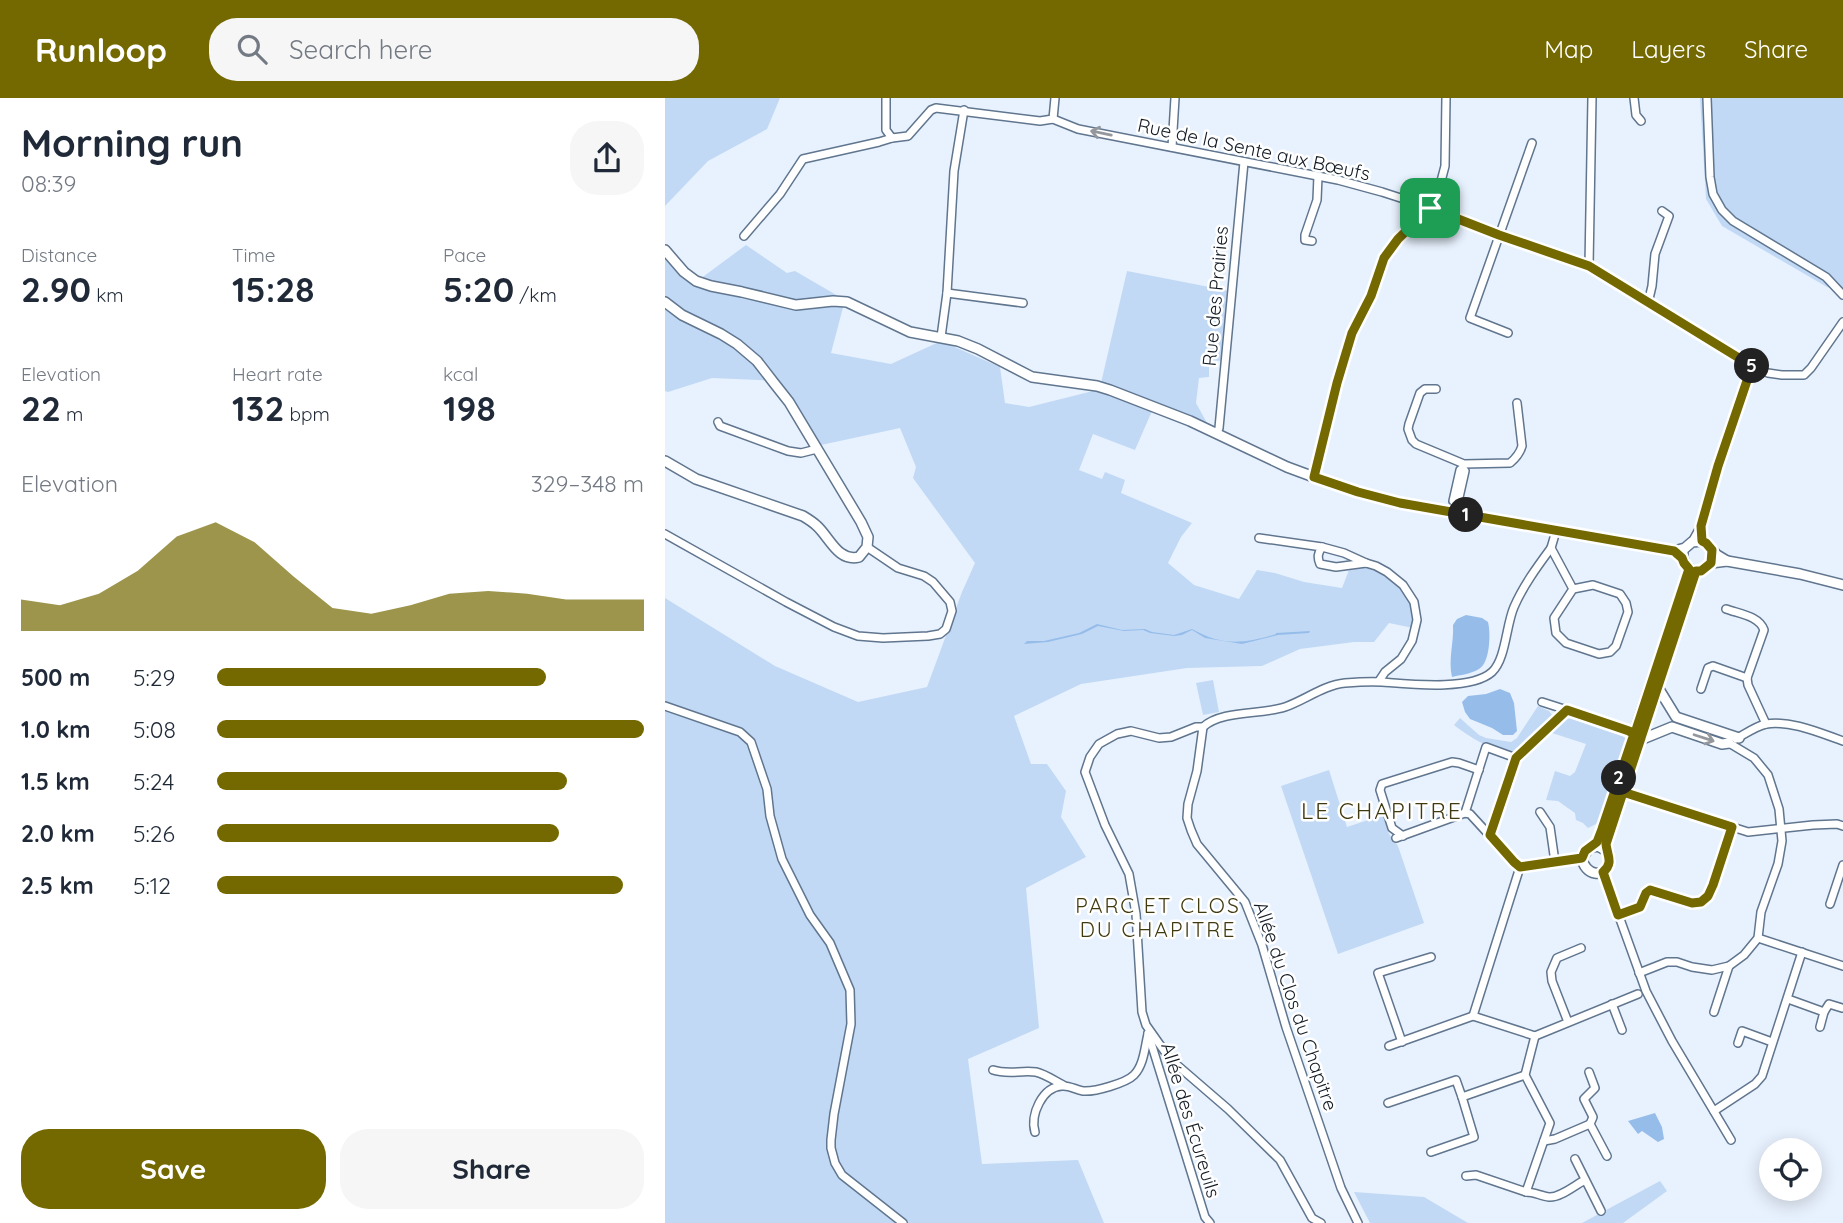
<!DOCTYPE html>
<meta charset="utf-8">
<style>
body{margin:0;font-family:Quicksand,sans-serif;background:#f6f6f7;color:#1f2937;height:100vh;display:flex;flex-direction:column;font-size:26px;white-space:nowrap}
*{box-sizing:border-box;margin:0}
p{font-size:23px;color:#747a83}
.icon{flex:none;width:38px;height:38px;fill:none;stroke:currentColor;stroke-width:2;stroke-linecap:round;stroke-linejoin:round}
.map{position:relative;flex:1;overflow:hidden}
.details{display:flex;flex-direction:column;background:#fff;width:665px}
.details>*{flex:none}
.fabs{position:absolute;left:1094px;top:1040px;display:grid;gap:14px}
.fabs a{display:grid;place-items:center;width:63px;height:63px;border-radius:50%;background:#fff;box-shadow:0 4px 18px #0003;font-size:35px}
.pin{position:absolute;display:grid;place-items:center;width:60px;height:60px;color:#fff;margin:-30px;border-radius:14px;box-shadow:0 4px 10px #0006}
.km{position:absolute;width:35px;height:35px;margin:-18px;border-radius:50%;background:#222;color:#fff;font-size:19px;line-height:35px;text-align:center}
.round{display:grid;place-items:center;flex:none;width:74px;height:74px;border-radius:28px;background:#f6f6f7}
.headline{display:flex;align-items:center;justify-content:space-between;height:119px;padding:0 21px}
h1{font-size:38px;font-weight:800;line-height:52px}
.figures{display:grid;grid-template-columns:repeat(3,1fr);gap:10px;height:119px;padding:7px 21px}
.figures div{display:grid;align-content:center}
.figures b{font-size:35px;font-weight:800}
.figures small{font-size:19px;font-weight:400}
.figures p{font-size:19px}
.chart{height:196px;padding:14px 21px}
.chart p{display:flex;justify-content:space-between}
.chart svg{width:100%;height:126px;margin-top:7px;fill:#746900;opacity:.7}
.action{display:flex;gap:14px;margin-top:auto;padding:14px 21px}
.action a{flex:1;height:80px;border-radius:28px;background:#746900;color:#fff;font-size:28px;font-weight:800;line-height:80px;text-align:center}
.action a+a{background:#f6f6f7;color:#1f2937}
ul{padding:0 21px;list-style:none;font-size:23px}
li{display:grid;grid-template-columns:112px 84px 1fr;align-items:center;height:52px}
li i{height:18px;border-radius:9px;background:#746900}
header{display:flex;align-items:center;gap:42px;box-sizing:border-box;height:98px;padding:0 35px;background:#746900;color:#fff}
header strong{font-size:33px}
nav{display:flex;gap:38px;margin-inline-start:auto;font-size:24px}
.search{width:490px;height:63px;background:#f6f6f7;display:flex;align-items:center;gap:18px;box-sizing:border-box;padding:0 24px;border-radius:28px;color:#747a83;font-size:26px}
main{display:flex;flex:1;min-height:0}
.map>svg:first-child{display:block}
.green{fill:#c1d9f5}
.water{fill:#96bdea}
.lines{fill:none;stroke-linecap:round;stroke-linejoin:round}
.minor-casing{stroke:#60758e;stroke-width:10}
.tertiary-casing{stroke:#60758e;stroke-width:12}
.minor{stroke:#fff;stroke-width:7}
.tertiary{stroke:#fff;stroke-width:9}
.oneway{stroke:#94989c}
.route-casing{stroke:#fff;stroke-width:14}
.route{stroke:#746900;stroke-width:9}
.labels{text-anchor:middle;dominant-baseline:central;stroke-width:5;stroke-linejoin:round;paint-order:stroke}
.street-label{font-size:19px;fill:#121a24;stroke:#fff}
.neighbourhood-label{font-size:21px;letter-spacing:2px;fill:#3f3a10;stroke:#fff}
.quarter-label{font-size:23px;letter-spacing:2px;fill:#3f3a10;stroke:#fff}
</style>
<header>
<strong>Runloop</strong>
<div class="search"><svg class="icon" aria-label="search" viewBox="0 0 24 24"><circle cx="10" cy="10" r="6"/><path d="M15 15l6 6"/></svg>Search here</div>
<nav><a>Map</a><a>Layers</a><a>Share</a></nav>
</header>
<main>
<section class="details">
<div class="headline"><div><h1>Morning run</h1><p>08:39</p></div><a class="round"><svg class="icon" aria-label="share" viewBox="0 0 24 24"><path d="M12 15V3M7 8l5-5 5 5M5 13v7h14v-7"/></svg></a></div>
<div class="figures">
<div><p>Distance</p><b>2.90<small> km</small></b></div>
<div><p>Time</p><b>15:28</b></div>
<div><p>Pace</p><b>5:20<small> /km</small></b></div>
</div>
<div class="figures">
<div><p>Elevation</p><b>22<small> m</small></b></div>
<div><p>Heart rate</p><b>132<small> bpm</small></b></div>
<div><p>kcal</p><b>198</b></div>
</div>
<div class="chart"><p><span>Elevation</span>329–348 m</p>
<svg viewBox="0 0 160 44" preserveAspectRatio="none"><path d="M0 44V33L10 35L20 31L30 23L40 11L50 6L60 13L70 25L80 36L90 38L100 35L110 31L120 30L130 31L140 33L150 33L160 33V44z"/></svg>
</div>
<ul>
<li><b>500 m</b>5:29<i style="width:77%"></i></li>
<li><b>1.0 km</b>5:08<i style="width:100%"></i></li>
<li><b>1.5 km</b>5:24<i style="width:82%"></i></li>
<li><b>2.0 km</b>5:26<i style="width:80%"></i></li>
<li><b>2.5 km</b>5:12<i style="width:95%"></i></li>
</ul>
<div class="action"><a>Save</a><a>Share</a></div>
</section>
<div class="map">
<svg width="1178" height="1125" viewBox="0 0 1178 1125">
<rect width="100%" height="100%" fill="#e8f2fe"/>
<g class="green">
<path d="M0,0H115L102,31L43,63L0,108Z"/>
<path d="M1035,0H1178V194L1162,189L1057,128L1041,101Z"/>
<path d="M81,147L122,175L130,173L180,202L166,255L226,266L276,243L335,269L340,305L364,309L432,292L487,313L470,352L428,336L414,372L437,381L440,374L460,382L456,395L527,425L516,439L503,465L529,487L574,501L592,472L610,475L639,484L677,490L684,472L705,469L727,481L739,494L746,506L748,530L724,525L709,544H689L635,551L597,568L522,570L416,586L349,618L366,666H382L401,693L396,719L421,759L361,790L374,930L303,961L317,1066L413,1062L439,1125H0V500L110,568L193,604L262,589L297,494L310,465L248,380L251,369L235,330L156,347L113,283L47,280L3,294L0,293V157L35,181Z"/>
<path d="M462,173L565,193L557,263L544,262V279L534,280L531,305L542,325L436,285Z"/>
<path d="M548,582L554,614L538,617L531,585Z"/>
<path d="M873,608L884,613L887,617L885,621L849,655L840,654V651L832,649L831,651C815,645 803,638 789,627L795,620L814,637L821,640L846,644L852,640Z"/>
<path d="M906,620L958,638L961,641L933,724L931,726L923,730L918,725L911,722L910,715L893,703L881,702L890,673L905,678L910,674L921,646L887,635L902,621Z"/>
<path d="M664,672L682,729L718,717L724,736L733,748L759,825L673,856L616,688Z"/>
<path d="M995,1083L1002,1093L958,1125H917Z"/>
<path d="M689,1094L759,1099L803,1125H705Z"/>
</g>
<g class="water">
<path d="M801,517L817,520L823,524C826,535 825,565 814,571C806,576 795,577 787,579C783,562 789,544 788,527L792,521Z"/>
<path d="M432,526L457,532L480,531L487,534L509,537L527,531C557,548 578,546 611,536V535L645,533L644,535L613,537L577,546L540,540L527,532L517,537L509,538L485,535L478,532L459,533L433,528L417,536L383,544L359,546L362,543H379L414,535Z"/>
<path d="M835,591L845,595L849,605L852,633L848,637H838L827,630L805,621L800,614L797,604L803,598L821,596Z"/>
<path d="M990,1015L997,1029L999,1041L993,1044L977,1033L973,1036L963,1023Z"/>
</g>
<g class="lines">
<g class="minor-casing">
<g id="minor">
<path d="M221,0V32L227,40L243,38L266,12L271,10L375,23L388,21L413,31L673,82L717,94L748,104L754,105L834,137L924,168L1055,249L1087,268L1103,275L1117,277H1139L1146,270L1178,224"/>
<path d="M969,0L971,17L976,23"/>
<path d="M1042,0L1045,79L1048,96L1057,112L1068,123L1161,179L1178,197"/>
<path d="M388,21L390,0"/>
<path d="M507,49L510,0"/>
<path d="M79,138L115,96L138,61L214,44L227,40"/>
<path d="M647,143L640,142V137L652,102L653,78"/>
<path d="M924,168L927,0"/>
<path d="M282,195L358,205"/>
<path d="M983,205L987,188L990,156L1004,118L997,113"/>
<path d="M843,235L805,220L867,45"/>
<path d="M276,239L282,195L289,73L299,12"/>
<path d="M771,291H760L755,295L744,326L743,331L747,342L751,346L799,366L845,365C851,360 855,355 857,348L852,305"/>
<path d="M53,324L55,328L123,353L136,355L152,351"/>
<path d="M552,335L554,330L579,64"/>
<path d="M649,379L672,285L687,235L706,198L719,160L732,141L765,110L775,87L780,68L781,0"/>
<path d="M791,405L788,403L795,372L798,370"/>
<path d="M789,415L791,405L793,404L800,373L798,371"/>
<path d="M891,433L886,450L908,491L889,520L891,535L901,545L934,556L945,554L951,548L963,514L961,505L955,496L928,487L908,491"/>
<path d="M0,436L121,504L169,529L193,538L218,540L263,538L275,536L281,531L287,513L285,504L268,484L259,478L233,470L202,449"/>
<path d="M594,440L657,449C653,455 652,459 655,466L671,469L701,465L711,468L722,474L738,487L749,504L752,522L747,543L736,561L720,574L714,583"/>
<path d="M1027,444L1036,428L1054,364L1087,268"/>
<path d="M657,449L679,455L701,465"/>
<path d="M1061,511C1075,516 1094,518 1099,532L1082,580L1083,587L1101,626"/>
<path d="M1036,591L1043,570L1048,568L1082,580"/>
<path d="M877,604L902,612"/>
<path d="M0,608L75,634L86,644L102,691L105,718L117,761L145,817L165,845L185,892L186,926L169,1016L166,1042V1050L170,1065L177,1077L238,1125"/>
<path d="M538,629L532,673L523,706L522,720L526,732L532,746L580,804L597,847L621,929L676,1090L693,1125"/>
<path d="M1071,641C1080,636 1091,628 1101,626C1126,622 1155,635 1178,643"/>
<path d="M958,694L1083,734L1148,727L1172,726L1178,728"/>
<path d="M875,714L885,729L890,764"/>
<path d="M800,715L821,649L851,660"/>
<path d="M825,737L851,660L902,612L969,636"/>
<path d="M738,738L727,730L715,692L717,686L787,664L794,665L814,672"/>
<path d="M731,740L800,715L805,716L849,764L855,769"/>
<path d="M938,774L981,893L1007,943L1066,1042"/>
<path d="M1165,806L1178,767"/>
<path d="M953,817L975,809L981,795L985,792L1027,805L1036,804L1043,798L1048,787L1067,729"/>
<path d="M1093,840L1178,868"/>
<path d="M974,875L1002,864H1012L1027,869L1047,872L1064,868L1079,857L1093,840L1096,814L1113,766L1117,743L1114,711L1103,677L1089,660L1064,645"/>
<path d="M1123,901L1159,914L1155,929"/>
<path d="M947,906L957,932"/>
<path d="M1049,914L1064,868"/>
<path d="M1159,914L1164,906L1177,910"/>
<path d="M808,918L855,769L917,760"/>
<path d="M903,924L887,883L886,874L892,860L916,850"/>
<path d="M483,935L540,1119L545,1125"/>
<path d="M737,944L713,875L766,859"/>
<path d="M1073,945L1077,933L1107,944"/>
<path d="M724,948L808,918L870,938L973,896"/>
<path d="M328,972C343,977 356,972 371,974C380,976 390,983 398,987"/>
<path d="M924,974L930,990L919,1001L928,1019L925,1026L942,1058"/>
<path d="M723,1005L791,982L797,999"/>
<path d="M1049,1013L1090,986L1097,978L1137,854"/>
<path d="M370,1034C365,1017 377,989 397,988C404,987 411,992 418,993C430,994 461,985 469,977C479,967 480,948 483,936"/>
<path d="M879,1043L890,1041L925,1026"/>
<path d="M766,1054L809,1039L797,999L860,977"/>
<path d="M910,1061L936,1113"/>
<path d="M801,1078L811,1077L861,1094C869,1094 876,1098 884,1099C895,1100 910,1087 920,1082"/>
<path d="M861,1094L885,1025L860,977L870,938"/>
<path d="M656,1125L647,1120L615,1062L563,1011L505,961L481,927L477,914L471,816L464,776L440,727L420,674L425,659L434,646L452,636L466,633L494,640L506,639L531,629H538C557,612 596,617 620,609C640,602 659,587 680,585C692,584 705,583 717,584C744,586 806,593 827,574C841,561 841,527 849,509C858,488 872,469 886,450"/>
</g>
</g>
<g class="tertiary-casing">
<g id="tertiary">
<path d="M0,152L19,174L31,183L46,188L77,194L131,207L168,203L182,204L245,234L293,243L313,251L367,279L432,288L445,292L525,323L622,369L649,379L693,394L735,405L1009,453L1017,460"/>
<path d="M0,204L17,217L56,236L72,246L92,263L109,285L124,304L196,424L203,439L202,449L194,459C173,464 165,440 152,428C148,424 143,421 138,418L31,381L0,363"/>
<path d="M1009,453L1020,450L1027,444L1037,443L1041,445L1052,457L1062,463"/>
<path d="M1018,454C1016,475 1040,480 1047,461"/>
<path d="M1046,465L1062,463L1135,476L1178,487"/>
<path d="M992,588L1011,619L1074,640"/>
<path d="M974,639L980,640L1007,629L1057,646L1064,645"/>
<path d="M928,748L932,744L937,731L1024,471"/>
<path d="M942,753L933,748L924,750L917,760C919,777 941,782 944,764C946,758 942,752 941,746L1031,473"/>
</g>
</g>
<use href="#minor" class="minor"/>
<use href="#tertiary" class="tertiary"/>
</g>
<defs><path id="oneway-shaft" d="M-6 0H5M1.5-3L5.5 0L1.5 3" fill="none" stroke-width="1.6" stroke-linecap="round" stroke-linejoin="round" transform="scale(1.75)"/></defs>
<g class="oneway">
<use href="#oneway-shaft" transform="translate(436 35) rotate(-168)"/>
<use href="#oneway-shaft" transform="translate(1039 640) rotate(18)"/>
</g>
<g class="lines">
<g class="route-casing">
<path id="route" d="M765,110L733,141L719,160L706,198L687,235L672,285L649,379L693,394L735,405L1009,453L1017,460L1019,465L1024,471L971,632L969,636L937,731L932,744L920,753L917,760L855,769L849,764L825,737L851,660L902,612L964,633L976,640L958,694L1067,729L1048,787L1043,798L1036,804L1027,805L985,792L981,795L975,809L953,817L938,774C949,765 942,757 941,746L1031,473H1036L1046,465L1047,452L1041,445L1037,443L1036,428L1053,368L1087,268L924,168L834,137L765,110"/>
</g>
<use href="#route" class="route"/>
</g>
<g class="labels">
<g class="street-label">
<text transform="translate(589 51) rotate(12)">Rue de la Sente aux Bœufs</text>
<text transform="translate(550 198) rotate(-85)">Rue des Prairies</text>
<text transform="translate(631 908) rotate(71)">Allée du Clos du Chapitre</text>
<text transform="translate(526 1022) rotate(73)">Allée des Écureuils</text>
</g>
<g class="neighbourhood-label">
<text x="493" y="807">PARC ET CLOS<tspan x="493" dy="24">DU CHAPITRE</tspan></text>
</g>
<g class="quarter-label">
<text x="717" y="712">LE CHAPITRE</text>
</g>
</g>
</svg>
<div class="fabs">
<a><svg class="icon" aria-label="locate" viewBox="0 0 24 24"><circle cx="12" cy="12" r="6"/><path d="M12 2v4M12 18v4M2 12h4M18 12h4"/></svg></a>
</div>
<div class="pin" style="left:765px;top:110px;background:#1e9e55"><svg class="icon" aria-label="arrive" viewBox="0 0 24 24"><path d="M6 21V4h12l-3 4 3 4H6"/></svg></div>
<b class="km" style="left:801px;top:417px">1</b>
<b class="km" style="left:954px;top:680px">2</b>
<b class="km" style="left:1087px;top:268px">5</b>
</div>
</main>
